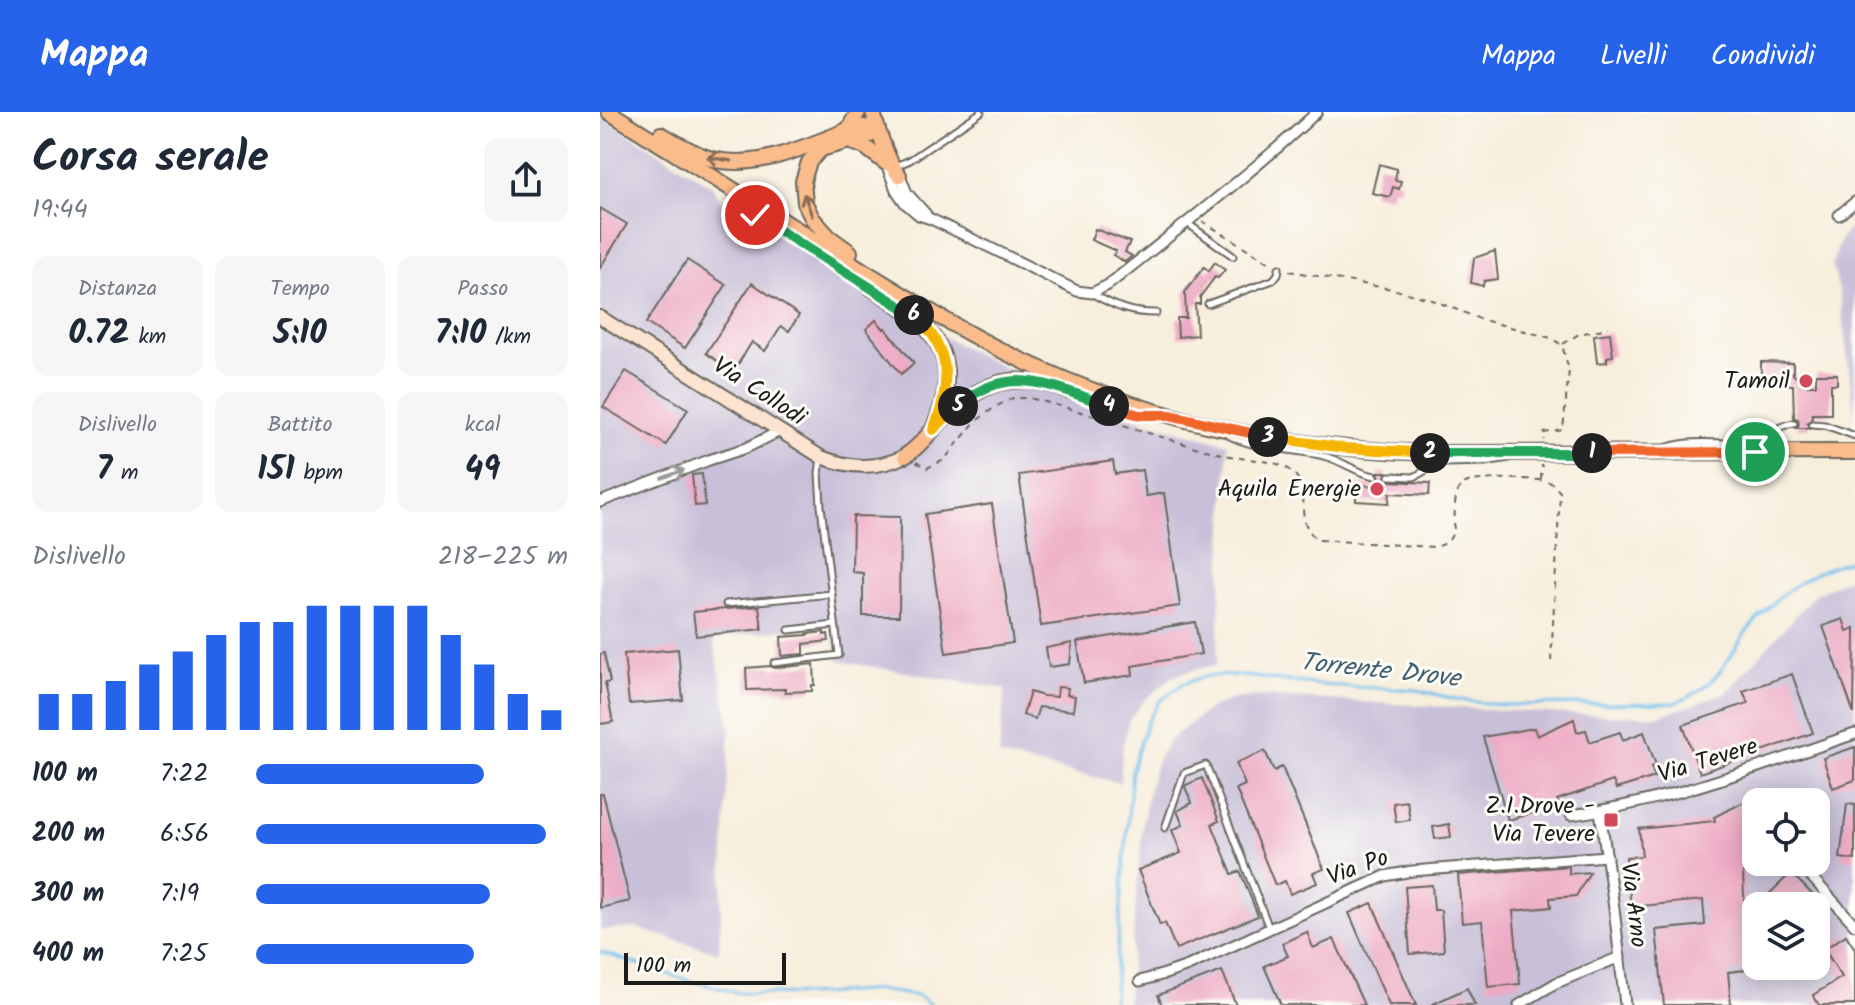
<!DOCTYPE html>
<html lang="it">
<meta charset="utf-8">
<style>
body{margin:0;font-family:Kalam,sans-serif;background:#f6f6f7;color:#1f2937;height:100vh;display:flex;flex-direction:column;font-size:30px;white-space:nowrap}
*{box-sizing:border-box;margin:0}
p{font-size:26px;color:#747a83}
.icon{flex:none;width:44px;height:44px;fill:none;stroke:currentColor;stroke-width:2;stroke-linecap:round;stroke-linejoin:round}
.map{position:relative;flex:1;overflow:hidden}
.side{display:flex;flex-direction:column;background:#fff;width:600px}
.side>*{flex:none}
.fabs{position:absolute;left:1142px;top:676px;display:grid;gap:16px}
.fabs a{display:grid;place-items:center;width:88px;height:88px;border-radius:16px;background:#fff;box-shadow:0 4px 20px #0003;font-size:40px}
.scale{position:absolute;left:24px;bottom:20px;width:162px;box-sizing:border-box;padding-left:8px;border:4px solid #1c1c1c;border-top:0;font-size:22px;line-height:28px;white-space:nowrap;color:#1c1c1c;-webkit-text-stroke:6px #fdfcf7;paint-order:stroke}
.pin{position:absolute;display:grid;place-items:center;width:68px;height:68px;color:#fff;margin:-34px;border:4px solid #fff;border-radius:50%;box-shadow:0 2px 8px #0007}
.km{position:absolute;width:40px;height:40px;margin:-20px;border-radius:50%;background:#222;color:#fff;font-size:22px;line-height:40px;text-align:center}
.round{display:grid;place-items:center;flex:none;width:84px;height:84px;border-radius:16px;background:#f6f6f7}
.overview{display:flex;align-items:center;justify-content:space-between;height:136px;padding:0 32px}
h1{font-size:44px;font-weight:700;line-height:60px}
.figures{display:grid;grid-template-columns:repeat(3,1fr);gap:12px;height:136px;padding:8px 32px}
.figures div{display:grid;align-content:center;border-radius:16px;background:#f6f6f7;text-align:center}
.figures b{font-size:34px;font-weight:700}
.figures small{font-size:22px;font-weight:400}
.figures p{font-size:22px}
.chart{height:224px;padding:16px 32px}
.chart p{display:flex;justify-content:space-between}
.chart svg{width:100%;height:144px;margin-top:8px;stroke:#2563eb;stroke-width:6}
ul{padding:0 32px;list-style:none;font-size:26px}
li{display:grid;grid-template-columns:128px 96px 1fr;align-items:center;height:60px}
li i{height:20px;border-radius:10px;background:#2563eb}
header{display:flex;align-items:center;gap:48px;box-sizing:border-box;height:112px;padding:0 40px;background:#2563eb;color:#fff}
header strong{font-size:38px}
nav{display:flex;gap:44px;margin-inline-start:auto;font-size:28px}
main{display:flex;flex:1;min-height:0}
.map>svg:first-child{display:block}
.industrial{fill:#c8bfd8;fill-rule:evenodd}
.lines{fill:none;stroke-linecap:round;stroke-linejoin:round}
.stream{stroke:#74c0ee;stroke-width:3}
.building{fill:#edaac4}
.lane-casing{stroke:#69665f;stroke-width:9}
.street-casing{stroke:#69665f;stroke-width:13}
.secondary-casing{stroke:#69665f;stroke-width:16}
.primary-casing{stroke:#69665f;stroke-width:18}
.path{stroke:#69665f;stroke-width:2;stroke-dasharray:6 6;stroke-linecap:butt}
.lane{stroke:#fff;stroke-width:5}
.street{stroke:#fff;stroke-width:9}
.secondary{stroke:#fde4d1;stroke-width:12}
.primary{stroke:#fabc8b;stroke-width:14}
.oneway{stroke:#8b6c54}
.oneway2{stroke:#999}
.split-1-casing{stroke:#fff;stroke-width:16}
.split-2-casing{stroke:#fff;stroke-width:16}
.split-3-casing{stroke:#fff;stroke-width:16}
.split-4-casing{stroke:#fff;stroke-width:16}
.split-5-casing{stroke:#fff;stroke-width:16}
.split-6-casing{stroke:#fff;stroke-width:16}
.split-7-casing{stroke:#fff;stroke-width:16}
.split-1{stroke:#f0652b;stroke-width:10}
.split-2{stroke:#22a559;stroke-width:10}
.split-3{stroke:#f5b400;stroke-width:10}
.split-4{stroke:#f0652b;stroke-width:10}
.split-5{stroke:#22a559;stroke-width:10}
.split-6{stroke:#f5b400;stroke-width:10}
.split-7{stroke:#22a559;stroke-width:10}
.poi-dot{fill:#d1495b;stroke:#fdfcf7;stroke-width:3}
.labels{text-anchor:middle;dominant-baseline:central;stroke-width:6;stroke-linejoin:round;paint-order:stroke}
.poi-label{font-size:24px;fill:#1c1c1c;stroke:#fdfcf7;text-anchor:end}
.street-label{font-size:24px;fill:#1c1c1c;stroke:#fdfcf7}
.water-label{font-size:26px;font-style:italic;fill:#3f5e70;stroke:#fdfcf7}
</style>
<header>
<strong>Mappa</strong>
<nav><a>Mappa</a><a>Livelli</a><a>Condividi</a></nav>
</header>
<main>
<section class="side">
<div class="overview"><div><h1>Corsa serale</h1><p>19:44</p></div><a class="round"><svg class="icon" aria-label="share" viewBox="0 0 24 24"><path d="M12 15V3M7 8l5-5 5 5M5 13v7h14v-7"/></svg></a></div>
<div class="figures">
<div><p>Distanza</p><b>0.72<small> km</small></b></div>
<div><p>Tempo</p><b>5:10</b></div>
<div><p>Passo</p><b>7:10<small> /km</small></b></div>
</div>
<div class="figures">
<div><p>Dislivello</p><b>7<small> m</small></b></div>
<div><p>Battito</p><b>151<small> bpm</small></b></div>
<div><p>kcal</p><b>49</b></div>
</div>
<div class="chart"><p><span>Dislivello</span>218–225 m</p>
<svg viewBox="0 0 160 44" preserveAspectRatio="none"><path d="M5 44V33M15 44V33M25 44V29M35 44V24M45 44V20M55 44V15M65 44V11M75 44V11M85 44V6M95 44V6M105 44V6M115 44V6M125 44V15M135 44V24M145 44V33M155 44V38"/></svg>
</div>
<ul>
<li><b>100 m</b>7:22<i style="width:73%"></i></li>
<li><b>200 m</b>6:56<i style="width:93%"></i></li>
<li><b>300 m</b>7:19<i style="width:75%"></i></li>
<li><b>400 m</b>7:25<i style="width:70%"></i></li>
</ul>
</section>
<div class="map">
<svg width="1255" height="893" viewBox="0 0 1255 893">
<rect width="100%" height="100%" fill="#fdfcf7"/>
<filter id="ink" filterUnits="userSpaceOnUse"><feTurbulence type="fractalNoise" baseFrequency=".0125" numOctaves="2"/><feDisplacementMap in="SourceGraphic" scale="16" xChannelSelector="R" yChannelSelector="G"/><feConvolveMatrix kernelMatrix="1 2 1 2 8 2 1 2 1" color-interpolation-filters="sRGB"/></filter>
<filter id="wash" filterUnits="userSpaceOnUse"><feTurbulence type="fractalNoise" baseFrequency=".006" numOctaves="4" result="noise"/><feDisplacementMap in="SourceGraphic" scale="32" xChannelSelector="R" yChannelSelector="G"/><feGaussianBlur stdDeviation="1.8" result="paint"/><feColorMatrix in="noise" values="0 0 0 0 0 0 0 0 0 0 0 0 0 0 0 0 0 1.4 0 .05"/><feComposite in="paint" operator="in"/></filter>
<g filter="url(#wash)">
<rect width="100%" height="100%" fill="#f7eedc"/>
<g class="industrial">
<path d="M0,4L112,74L123,91L335,220L372,240L417,262L518,302L628,332L617,553L593,558L572,565L544,589L529,608L523,633L520,671L399,644L405,577L239,549L230,511L113,527L130,614L119,841L36,816L0,818Z"/>
<path d="M1255,110V307L1239,178L1232,152L1242,125Z"/>
<path d="M1255,463V893H527L543,708L550,671L558,646L571,627L609,597L632,587L661,584L967,602L1056,604L1093,593L1127,580L1215,482ZM1156,690H1216V750H1156ZM1156,794H1216V854H1156Z"/>
</g>
<g class="lines">
<g class="stream">
<path d="M0,840L87,868L139,881L206,883L278,878L318,884L331,893"/>
<path d="M513,893L532,657L547,610L560,589L583,572L606,564L636,563L721,573L817,578L860,588L900,593L1074,591C1106,578 1116,568 1134,539C1139,532 1142,524 1148,518C1178,481 1208,459 1255,447"/>
</g>
</g>
<g id="blocks">
<g class="building">
<path d="M779,52L797,57L795,68L801,69L799,77L793,75L790,85L772,81Z"/>
<path d="M0,96L27,112L0,156Z"/>
<path d="M495,117L530,130L525,140L532,144L525,150L513,143L516,139L491,128Z"/>
<path d="M895,139L898,167L884,169L883,174L871,171L874,146Z"/>
<path d="M87,148L126,173L85,236L46,211Z"/>
<path d="M615,150L625,158L618,166L615,165L600,185V192H595L597,223L578,225L577,206H586L585,180L604,155L609,159Z"/>
<path d="M152,171L199,203L189,219L181,214L165,239L152,230L133,260L106,241Z"/>
<path d="M276,208L284,217L285,216L314,251L301,262L266,217Z"/>
<path d="M1010,221L1013,244L1007,245V250L997,251L994,223Z"/>
<path d="M1161,250L1193,251V262L1203,273H1216V262H1237V272H1231V302H1212V307L1207,311L1209,316H1195L1198,315L1199,311L1198,307L1194,306L1193,273L1161,271Z"/>
<path d="M26,259L88,297L66,333L3,295Z"/>
<path d="M513,349L515,362L542,358L546,384L564,381L580,494L441,514L419,363Z"/>
<path d="M778,360H786L785,366L789,369L830,371L829,383L790,381L789,391L756,389V373L774,374V369L780,366Z"/>
<path d="M102,362L105,393L95,394L92,363Z"/>
<path d="M392,392L413,531L346,541L325,402Z"/>
<path d="M253,404L300,405L299,504H263V461L252,460Z"/>
<path d="M159,494L162,517L96,524L93,500Z"/>
<path d="M1243,507L1247,519L1255,516L1254,602L1223,514Z"/>
<path d="M595,510L601,542L532,554L533,563L484,571L477,530Z"/>
<path d="M224,520V523L228,522L229,529L204,532V542L182,544L181,525L207,523V522Z"/>
<path d="M472,531L470,552L449,555L446,536Z"/>
<path d="M78,537L83,588L29,592L24,542Z"/>
<path d="M4,541L10,570L5,571L13,610L0,612V542Z"/>
<path d="M214,552L215,573H212V579L185,580V577L147,578L146,556L170,554L175,556Z"/>
<path d="M1192,562L1213,621L1100,661L1083,613L1148,591L1143,579Z"/>
<path d="M458,575L468,576L467,583L475,584L473,599L439,595L435,607L423,603L430,580L443,584L457,585Z"/>
<path d="M974,607L977,620L986,618L990,630L1020,620L1023,628L1044,620L1056,653L1051,655L1055,665L1016,677L1013,669L957,688L959,694L908,708L883,625L934,616L937,624Z"/>
<path d="M1255,635V668L1233,676L1223,646Z"/>
<path d="M665,639L674,659L682,655L724,757L713,761L717,771L690,782L685,769L675,773L636,677L645,673L636,651Z"/>
<path d="M602,666L619,709L612,712L632,762L640,759L658,804L576,837L565,811L560,813L538,758L581,741L572,718L583,713L577,699L592,691L585,675L586,673Z"/>
<path d="M0,682H3L30,789L0,796Z"/>
<path d="M1156,684V751L1146,756L1149,760L1143,761L1145,808L1156,806V836L1153,837L1155,857L1128,860L1131,893H1064L1056,818L1105,813L1103,788L1031,795L1026,745L1042,744L1039,717L1115,709L1114,705Z"/>
<path d="M807,689L810,708L796,710L793,691Z"/>
<path d="M1247,692L1255,693V748L1240,746Z"/>
<path d="M849,712L851,725L835,727L833,715Z"/>
<path d="M969,754V762L990,760L976,784L950,786L951,795L913,799L920,872L888,875L882,809L862,811L858,763Z"/>
<path d="M1191,761L1226,796L1216,806V794H1178L1168,783Z"/>
<path d="M832,773L834,798H841L844,839L810,842L805,775Z"/>
<path d="M772,791L792,838L816,893H789L749,801Z"/>
<path d="M707,820L713,836L734,827L764,893H681L664,854L688,844L682,831Z"/>
<path d="M1246,823L1255,837V893H1219L1213,883L1242,865L1224,837Z"/>
<path d="M622,859L636,893H562L558,883Z"/>
<path d="M867,876L875,893H831Z"/>
</g>
</g>
</g>
<g filter="url(#ink)">
<use href="#blocks" fill-opacity="0" stroke="#69665f" stroke-width="2"/>
<g class="lines">
<g class="lane-casing">
<g id="lane">
<path d="M296,54L310,48L381,0"/>
<path d="M587,111L633,144"/>
<path d="M493,182C516,195 529,201 556,201"/>
<path d="M608,192L673,168L678,162L679,156"/>
<path d="M1212,312L1225,313L1255,324"/>
<path d="M628,323C658,339 695,336 727,345C744,350 757,361 775,364"/>
<path d="M1068,335C1096,326 1125,334 1153,330C1169,327 1178,312 1194,311"/>
<path d="M790,364L814,365L835,353L845,351L885,350L909,346"/>
<path d="M126,492L232,482"/>
<path d="M189,518L235,513"/>
<path d="M174,551L239,543L221,394L219,361L221,346"/>
<path d="M565,716L584,661L606,653L669,816"/>
</g>
</g>
<g class="street-casing">
<g id="street">
<path d="M287,54L296,78L305,91L319,103L331,107L395,138L477,179L492,181L508,173C578,117 651,62 717,0"/>
<path d="M298,58L307,81L326,102"/>
<path d="M1239,103L1255,90"/>
<path d="M0,390L109,348L146,336L180,319"/>
<path d="M1000,699L1014,796L1025,893"/>
<path d="M971,703C1069,690 1162,653 1255,622"/>
<path d="M1207,760L1255,813"/>
<path d="M540,869L565,862L588,854L785,764L812,759L1007,744"/>
<path d="M919,893L956,871L1020,845"/>
</g>
</g>
<g class="secondary-casing">
<path id="secondary" d="M0,205L221,345C250,356 276,358 305,344"/>
</g>
<g class="primary-casing">
<g id="primary">
<path d="M9,0C90,51 170,101 251,151C311,188 371,226 436,255C561,312 699,338 836,341L1255,340"/>
<path d="M273,0C276,13 289,54 299,63"/>
<path d="M248,18L258,0"/>
<path d="M61,22C77,31 94,42 112,47C151,57 192,40 228,26C244,20 257,11 275,17"/>
<path d="M251,30L265,35L286,51"/>
<path d="M250,140L229,125L212,106L205,91L203,69L209,50L221,37L270,23L275,17"/>
<path d="M270,175C334,214 366,240 333,318"/>
<path d="M305,344C318,336 326,325 336,314C380,271 409,256 470,279"/>
</g>
</g>
<g class="path">
<path d="M602,109L672,152"/>
<path d="M689,159L792,177L830,187L880,207L951,226L962,233L969,258L963,318L944,321V328"/>
<path d="M963,232L979,222L1008,216"/>
<path d="M316,350L327,356L344,348L375,310L395,295L413,286H429C497,302 562,328 630,344C647,348 677,348 690,358C713,374 691,412 719,428L833,435C866,431 848,397 859,377C861,373 863,372 868,370C881,366 940,365 951,371C954,372 957,377 960,380L951,550"/>
<path d="M941,367L942,353"/>
</g>
<use href="#lane" class="lane"/>
<use href="#street" class="street"/>
<use href="#secondary" class="secondary"/>
<use href="#primary" class="primary"/>
</g>
<defs><path id="oneway-shaft" d="M-6 0H5M1.5-3L5.5 0L1.5 3" fill="none" stroke-width="1.6" stroke-linecap="round" stroke-linejoin="round" transform="scale(2)"/></defs>
<g class="oneway">
<use href="#oneway-shaft" transform="translate(119 47) rotate(-171)"/>
<use href="#oneway-shaft" transform="translate(208 93) rotate(-110)"/>
</g>
<use class="oneway2" href="#oneway-shaft" transform="translate(73 362) rotate(-21)"/>
</g>
<g class="lines" filter="url(#ink)">
<g class="split-1-casing">
<path id="split-1" d="M992,341L1155,340"/>
</g>
<g class="split-2-casing">
<path id="split-2" d="M830,341H992"/>
</g>
<g class="split-3-casing">
<path id="split-3" d="M668,325L745,336L830,341"/>
</g>
<g class="split-4-casing">
<path id="split-4" d="M509,294L539,303H570L668,325"/>
</g>
<g class="split-5-casing">
<path id="split-5" d="M358,294C410,249 454,275 509,294"/>
</g>
<g class="split-6-casing">
<path id="split-6" d="M314,203C353,236 351,275 333,318L358,294"/>
</g>
<g class="split-7-casing">
<path id="split-7" d="M155,103L314,203"/>
</g>
<use href="#split-1" class="split-1"/>
<use href="#split-2" class="split-2"/>
<use href="#split-3" class="split-3"/>
<use href="#split-4" class="split-4"/>
<use href="#split-5" class="split-5"/>
<use href="#split-6" class="split-6"/>
<use href="#split-7" class="split-7"/>
</g>
<g class="poi-dot">
<circle cx="1206" cy="269" r="8"/>
<circle cx="777" cy="377" r="8"/>
<rect x="1003" y="700" width="16" height="16" rx="4"/>
</g>
<g class="labels">
<g class="poi-label">
<text x="1190" y="269">Tamoil</text>
<text x="761" y="377">Aquila Energie</text>
<text x="995" y="694">Z.I.Drove -<tspan x="995" dy="28">Via Tevere</tspan></text>
</g>
<g class="street-label">
<text transform="translate(159 280) rotate(33)">Via Collodi</text>
<text transform="translate(1108 649) rotate(-17)">Via Tevere</text>
<text transform="translate(758 756) rotate(-20)">Via Po</text>
<text transform="translate(1033 793) rotate(83)">Via Arno</text>
</g>
<g class="water-label">
<text transform="translate(780 559) rotate(6)">Torrente Drove</text>
</g>
</g>
</svg>
<div class="fabs">
<a><svg class="icon" aria-label="locate" viewBox="0 0 24 24"><circle cx="12" cy="12" r="6"/><path d="M12 2v4M12 18v4M2 12h4M18 12h4"/></svg></a>
<a><svg class="icon" aria-label="layers" viewBox="0 0 24 24"><path d="M12 4l9 5-9 5-9-5zM3 14l9 5 9-5"/></svg></a>
</div>
<div class="scale">100 m</div>
<div class="pin" style="left:1155px;top:340px;background:#1e9e55"><svg class="icon" aria-label="arrive" viewBox="0 0 24 24"><path d="M6 21V4h12l-3 4 3 4H6"/></svg></div>
<div class="pin" style="left:155px;top:103px;background:#d93025"><svg class="icon" aria-label="check" viewBox="0 0 24 24"><path d="M5 12l5 5 9-10"/></svg></div>
<b class="km" style="left:992px;top:341px">1</b>
<b class="km" style="left:830px;top:341px">2</b>
<b class="km" style="left:668px;top:325px">3</b>
<b class="km" style="left:509px;top:294px">4</b>
<b class="km" style="left:358px;top:294px">5</b>
<b class="km" style="left:314px;top:203px">6</b>
</div>
</main>
